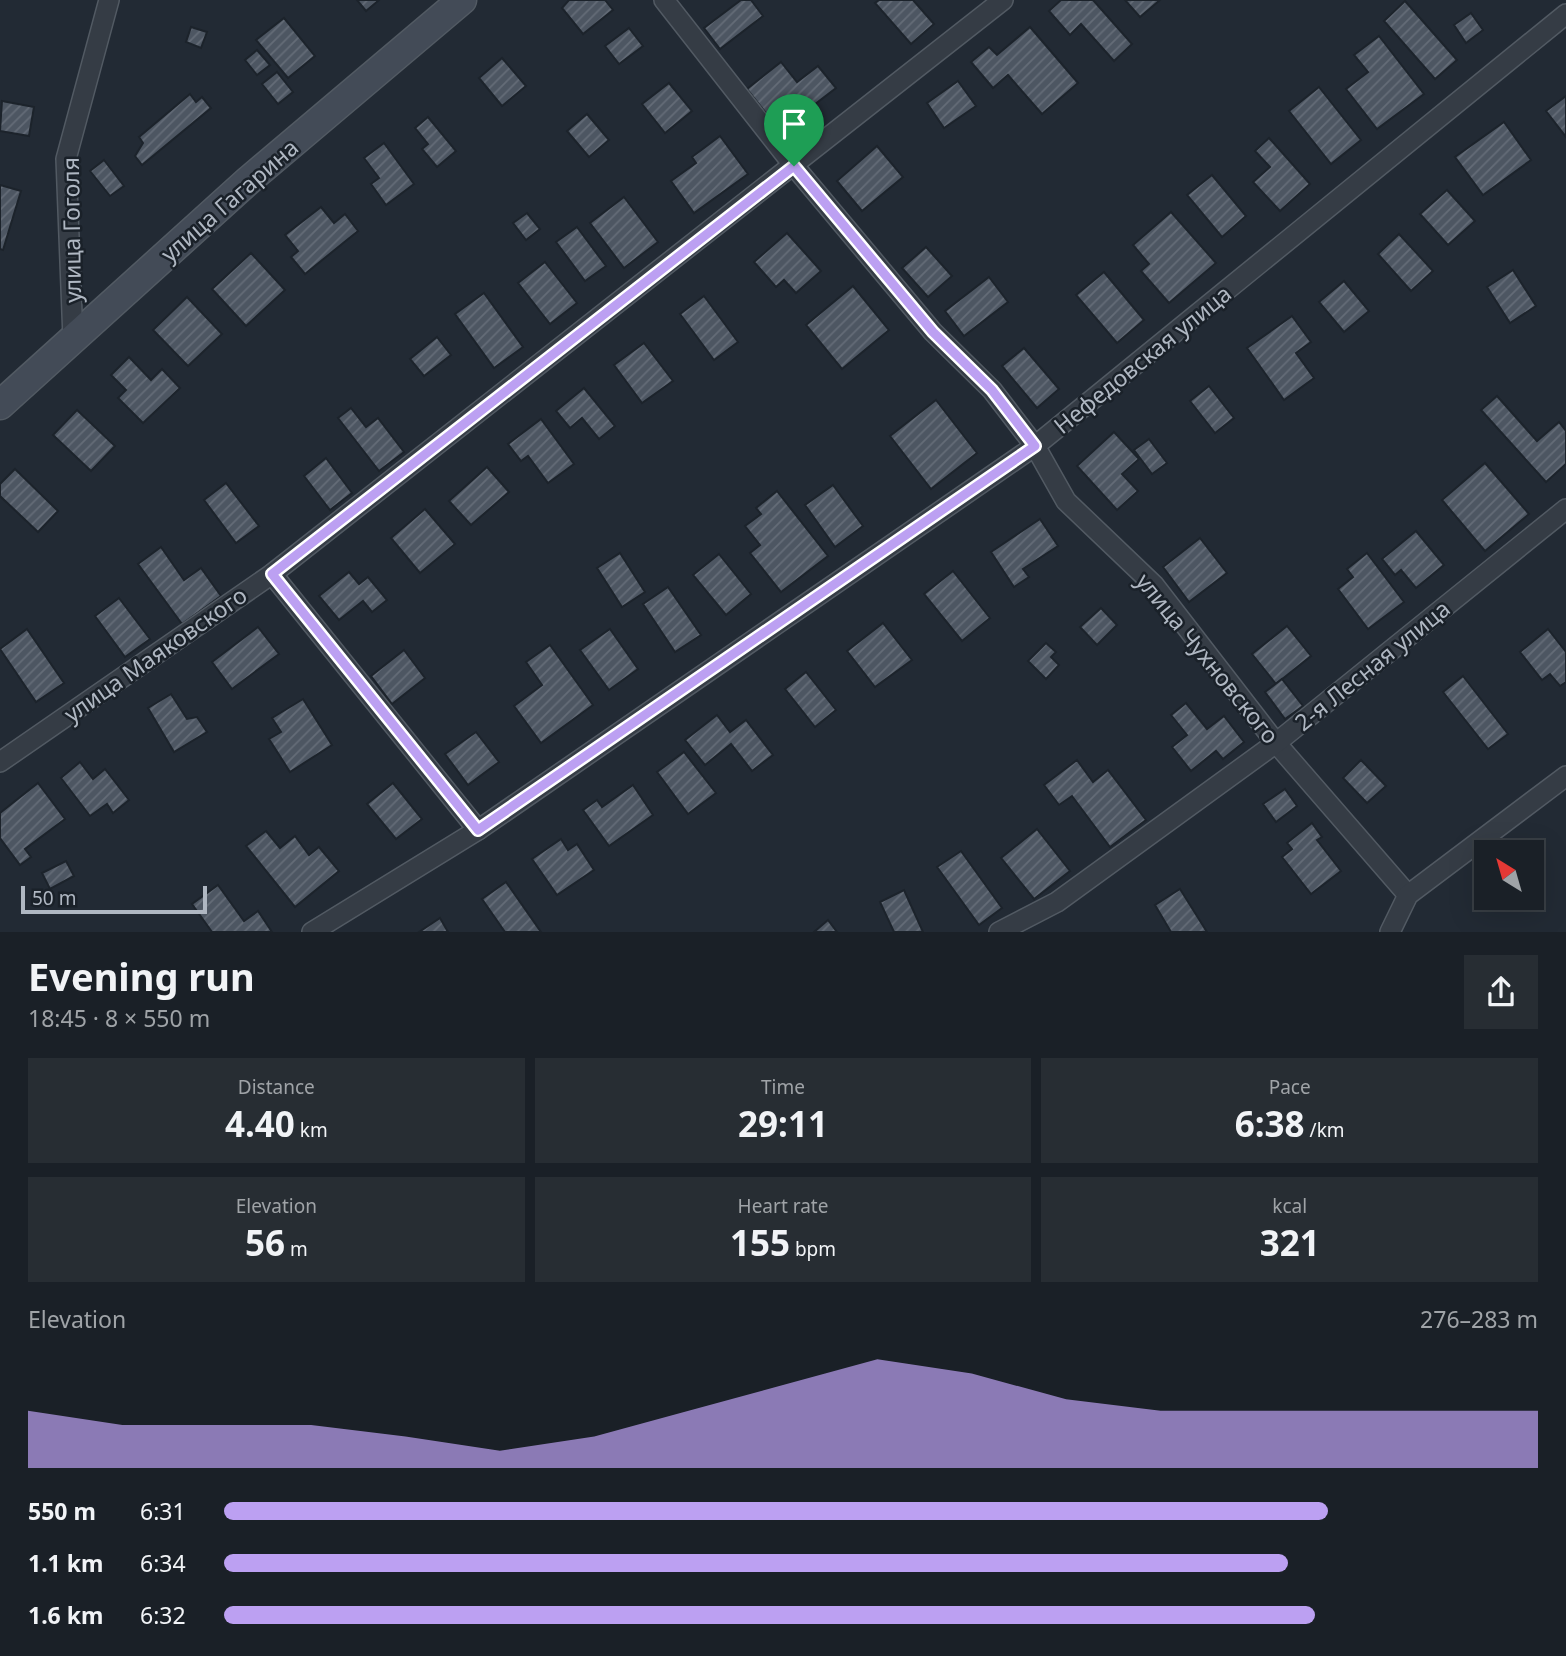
<!DOCTYPE html>
<meta charset="utf-8">
<style>
body{margin:0;font-family:"Noto Sans",sans-serif;background:#272d33;color:#f1f3f6;height:100vh;display:flex;flex-direction:column;font-size:26px;white-space:nowrap}
*{box-sizing:border-box;margin:0}
p{font-size:23px;color:#9fa3a7}
.icon{flex:none;width:38px;height:38px;fill:none;stroke:currentColor;stroke-width:2;stroke-linecap:round;stroke-linejoin:round}
.map{position:relative;height:932px;overflow:hidden}
.side{display:flex;flex-direction:column;background:#1a2027;flex:1}
.side>*{flex:none}
.needle{width:46px;rotate:323deg}
.tools{position:absolute;left:1474px;top:840px;display:grid;gap:14px}
.tools a{display:grid;place-items:center;width:70px;height:70px;border-radius:0px;background:#1a2027;box-shadow:0 7px 28px #0002,0 0 0 2px #383e44;font-size:35px}
.scale{position:absolute;left:21px;bottom:18px;width:186px;box-sizing:border-box;padding-left:7px;border:4px solid #afb7c2;border-top:0;font-size:19px;line-height:24px;white-space:nowrap;color:#afb7c2;-webkit-text-stroke:5px #1a2129;paint-order:stroke}
.pin{position:absolute;display:grid;place-items:center;width:60px;height:60px;color:#fff;margin:-72px -30px;border-radius:50% 50% 50% 0;rotate:-45deg;box-shadow:0 0 7px #0007}
.pin .icon{rotate:45deg}
.round{display:grid;place-items:center;flex:none;width:74px;height:74px;border-radius:0px;background:#272d33}
.headline{display:flex;align-items:center;justify-content:space-between;height:119px;padding:0 28px}
h1{font-size:38px;font-weight:700;line-height:52px}
.metrics{display:grid;grid-template-columns:repeat(3,1fr);gap:10px;height:119px;padding:7px 28px}
.metrics div{display:grid;align-content:center;border-radius:0px;background:#272d33;text-align:center}
.metrics b{font-size:35px;font-weight:700}
.metrics small{font-size:19px;font-weight:400}
.metrics p{font-size:19px}
.chart{height:196px;padding:14px 28px}
.chart p{display:flex;justify-content:space-between}
.chart svg{width:100%;height:126px;margin-top:7px;fill:#bca0f2;opacity:.7}
ul{padding:0 28px;list-style:none;font-size:23px}
li{display:grid;grid-template-columns:112px 84px 1fr;align-items:center;height:52px}
li i{height:18px;border-radius:9px;background:#bca0f2}
.map>svg:first-child{display:block}
.building{fill:url(#building-hatch);stroke:#1c232b;stroke-width:2}
.lines{fill:none;stroke-linecap:round;stroke-linejoin:round}
.minor-casing{stroke:#525a63;stroke-width:22}
.secondary-casing{stroke:#525a63;stroke-width:31}
.minor{stroke:#353c45;stroke-width:19}
.secondary{stroke:#434b57;stroke-width:28}
.route-casing{stroke:#fff;stroke-width:14}
.route{stroke:#bca0f2;stroke-width:9}
.labels{text-anchor:middle;dominant-baseline:central;stroke-width:5;stroke-linejoin:round;paint-order:stroke}
.street-label{font-size:23px;fill:#afb7c2;stroke:#1a2129}
</style>
<div class="map">
<svg width="1566" height="932" viewBox="0 0 1566 932">
<defs>
<pattern id="building-hatch" width="6" height="6" patternUnits="userSpaceOnUse" patternTransform="scale(1.75)"><rect width="6" height="6" fill="#4d5662"/><path d="M-1 1l2-2M0 6l6-6M5 7l2-2" fill="none" stroke="#646c77"/></pattern>
</defs>
<rect width="100%" height="100%" fill="#222a34"/>
<g class="building">
<path d="M357,0H379L366,11Z"/>
<path d="M569,0H605L613,10L583,34L562,8Z"/>
<path d="M741,0H751L763,16L720,49L704,28Z"/>
<path d="M879,0H913L934,24L911,44L875,3Z"/>
<path d="M1061,0H1093L1132,44L1114,61L1081,24L1070,35L1049,11Z"/>
<path d="M1125,0H1160L1140,17Z"/>
<path d="M1405,1L1457,60L1435,79L1384,21Z"/>
<path d="M1471,13L1483,30L1466,43L1454,25Z"/>
<path d="M284,18L315,56L288,78L256,40Z"/>
<path d="M191,27L207,32L201,48L186,42Z"/>
<path d="M1030,27L1078,83L1042,114L1008,75L993,88L971,62L989,47L997,55Z"/>
<path d="M629,28L643,46L619,64L605,46Z"/>
<path d="M1379,36L1424,94L1377,129L1346,89L1368,72L1354,55Z"/>
<path d="M257,50L270,65L257,75L245,60Z"/>
<path d="M502,58L526,86L502,106L479,78Z"/>
<path d="M781,62L797,82L818,66L836,88L780,131L747,89Z"/>
<path d="M277,72L293,92L278,104L262,84Z"/>
<path d="M958,81L976,106L944,128L927,103Z"/>
<path d="M669,83L692,111L665,133L642,104Z"/>
<path d="M1319,87L1361,140L1331,164L1289,111Z"/>
<path d="M190,94L196,102L202,97L211,108L142,165L135,156L143,143L139,137Z"/>
<path d="M1566,96V137L1546,111Z"/>
<path d="M2,101L34,107L29,136L0,131Z"/>
<path d="M587,114L609,140L589,157L567,131Z"/>
<path d="M428,117L456,151L437,167L422,149L428,144L415,128Z"/>
<path d="M1504,122L1531,160L1483,195L1455,157Z"/>
<path d="M720,136L748,174L694,213L671,181L696,163L692,157Z"/>
<path d="M1269,138L1310,184L1280,211L1253,182L1270,167L1255,151Z"/>
<path d="M384,143L414,184L386,205L371,184L379,178L364,158Z"/>
<path d="M877,146L903,177L862,211L837,181Z"/>
<path d="M104,160L124,186L110,196L90,171Z"/>
<path d="M1212,175L1246,216L1222,237L1187,195Z"/>
<path d="M0,185L21,191L3,250L0,249Z"/>
<path d="M1447,190L1475,221L1448,245L1420,214Z"/>
<path d="M624,197L658,242L624,268L590,223Z"/>
<path d="M321,207L334,223L345,214L358,231L305,274L291,257L298,251L285,235Z"/>
<path d="M1171,212L1216,263L1169,303L1141,271L1149,264L1133,245Z"/>
<path d="M527,213L540,229L526,240L513,223Z"/>
<path d="M577,227L606,266L585,281L556,242Z"/>
<path d="M787,233L821,271L796,293L784,280L776,287L754,262Z"/>
<path d="M1399,234L1433,271L1411,291L1378,254Z"/>
<path d="M926,247L952,276L928,297L902,268Z"/>
<path d="M251,253L285,290L246,326L212,289Z"/>
<path d="M545,262L577,303L550,324L518,283Z"/>
<path d="M1513,270L1536,306L1510,323L1487,287Z"/>
<path d="M1104,272L1144,320L1117,343L1076,295Z"/>
<path d="M989,277L1008,302L964,336L945,311Z"/>
<path d="M1344,281L1369,311L1344,332L1319,302Z"/>
<path d="M853,286L889,330L842,369L806,325Z"/>
<path d="M484,293L523,347L494,368L455,314Z"/>
<path d="M704,296L738,342L714,360L680,314Z"/>
<path d="M187,297L222,334L188,366L153,330Z"/>
<path d="M1292,316L1311,342L1296,353L1314,378L1284,400L1247,348Z"/>
<path d="M437,337L451,355L424,376L410,359Z"/>
<path d="M644,343L673,381L642,403L614,365Z"/>
<path d="M1024,348L1059,389L1037,408L1002,366Z"/>
<path d="M129,357L151,380L162,369L180,388L143,423L118,398L126,390L111,375Z"/>
<path d="M1209,386L1234,418L1215,433L1190,401Z"/>
<path d="M584,388L615,426L599,439L582,418L570,428L556,411Z"/>
<path d="M1497,396L1537,441L1559,422L1566,431V464L1546,482L1481,410Z"/>
<path d="M936,400L977,453L931,489L890,436Z"/>
<path d="M351,408L366,427L378,418L404,452L379,471L338,418Z"/>
<path d="M77,410L115,446L91,471L53,435Z"/>
<path d="M541,419L574,464L548,483L528,456L521,461L508,444Z"/>
<path d="M1114,432L1139,459L1122,474L1138,491L1117,510L1077,466Z"/>
<path d="M1149,439L1167,463L1152,474L1134,450Z"/>
<path d="M326,458L352,493L330,510L304,476Z"/>
<path d="M1485,463L1529,514L1485,551L1442,500Z"/>
<path d="M487,467L509,492L471,525L449,501Z"/>
<path d="M15,469L58,511L38,532L0,496V484Z"/>
<path d="M226,483L259,526L236,543L204,500Z"/>
<path d="M833,485L863,526L835,547L805,505Z"/>
<path d="M777,491L828,556L781,592L750,553L760,545L745,526L761,514L756,508Z"/>
<path d="M425,509L455,544L420,573L391,538Z"/>
<path d="M1040,519L1058,546L1023,569L1029,577L1014,587L991,552Z"/>
<path d="M1416,531L1444,565L1416,588L1401,570L1395,575L1382,559Z"/>
<path d="M1200,538L1227,573L1189,602L1163,567Z"/>
<path d="M161,547L184,580L201,568L221,596L182,624L138,564Z"/>
<path d="M620,553L645,592L622,607L597,568Z"/>
<path d="M1367,553L1404,602L1368,629L1338,589L1353,577L1347,569Z"/>
<path d="M719,554L751,594L726,615L693,575Z"/>
<path d="M953,571L990,618L962,641L924,594Z"/>
<path d="M349,572L359,584L368,577L387,600L372,612L363,601L339,620L319,596Z"/>
<path d="M668,587L701,635L675,652L643,604Z"/>
<path d="M119,598L150,639L125,657L95,616Z"/>
<path d="M1101,608L1117,625L1097,645L1080,627Z"/>
<path d="M883,623L912,660L875,687L847,651Z"/>
<path d="M1287,626L1311,656L1276,684L1252,654Z"/>
<path d="M258,627L279,654L232,689L212,662Z"/>
<path d="M27,629L64,683L36,702L0,649Z"/>
<path d="M610,629L638,669L609,690L580,650Z"/>
<path d="M1548,629L1566,652V682L1560,686L1550,674L1542,680L1520,652Z"/>
<path d="M1046,643L1056,652L1051,657L1059,665L1046,679L1028,661Z"/>
<path d="M550,645L593,705L541,743L514,706L542,685L526,662Z"/>
<path d="M404,650L425,678L392,704L371,676Z"/>
<path d="M806,672L836,710L815,727L785,689Z"/>
<path d="M1463,676L1508,734L1488,749L1443,692Z"/>
<path d="M1282,679L1303,706L1285,719L1265,692Z"/>
<path d="M171,694L187,719L197,717L207,732L174,752L148,708Z"/>
<path d="M303,699L332,745L290,772L269,739L281,732L272,718Z"/>
<path d="M1186,703L1207,729L1224,716L1244,742L1223,759L1216,751L1191,771L1172,747L1187,735L1171,715Z"/>
<path d="M717,715L730,732L746,720L773,755L752,771L731,744L705,765L685,740Z"/>
<path d="M476,732L499,762L468,785L445,754Z"/>
<path d="M684,752L716,793L688,814L657,772Z"/>
<path d="M1077,760L1093,782L1108,770L1146,820L1110,847L1072,796L1059,805L1044,785Z"/>
<path d="M1361,760L1386,786L1367,803L1343,778Z"/>
<path d="M80,762L93,779L105,769L129,800L113,813L107,804L90,816L61,778Z"/>
<path d="M38,783L65,819L25,849L31,857L20,865L0,838V813Z"/>
<path d="M393,783L422,819L396,839L367,804Z"/>
<path d="M633,785L653,815L609,846L583,810L597,800L602,807Z"/>
<path d="M1285,789L1297,806L1276,822L1263,804Z"/>
<path d="M1312,823L1322,837L1317,840L1341,871L1311,894L1282,857L1292,849L1287,843Z"/>
<path d="M1037,829L1070,871L1034,899L1001,858Z"/>
<path d="M266,831L280,848L295,836L309,855L319,847L339,871L295,907L246,846Z"/>
<path d="M561,839L568,850L577,844L594,870L557,895L532,859Z"/>
<path d="M961,851L1002,908L979,925L937,867Z"/>
<path d="M66,861L74,876L50,889L42,873Z"/>
<path d="M506,882L541,932H505L482,899Z"/>
<path d="M218,885L244,921L258,911L272,932H212L192,904Z"/>
<path d="M1180,889L1207,932H1171L1155,905Z"/>
<path d="M904,890L923,932H894L880,902Z"/>
<path d="M440,918L448,932H419Z"/>
<path d="M828,920L837,932H814Z"/>
</g>
<g class="lines">
<g class="minor-casing">
<g id="minor">
<path d="M664,0L794,166L933,332L992,390L1035,446L1066,501L1154,585L1276,743L1408,895"/>
<path d="M73,339L66,159L109,0"/>
<path d="M272,574L478,830"/>
<path d="M0,762L272,574L1003,0"/>
<path d="M312,932L478,830L1035,446L1566,14"/>
<path d="M999,932L1057,902L1276,743L1566,509"/>
<path d="M1390,932L1408,895L1566,776"/>
</g>
</g>
<g class="secondary-casing">
<path id="secondary" d="M0,405L249,180L462,0"/>
</g>
<use href="#minor" class="minor"/>
<use href="#secondary" class="secondary"/>
</g>
<g class="lines">
<g class="route-casing">
<path id="route" d="M794,166L933,332L992,390L1035,446L478,830L272,574Z"/>
</g>
<use href="#route" class="route"/>
</g>
<g class="labels">
<g class="street-label">
<text transform="translate(229 200) rotate(-41)">улица Гагарина</text>
<text transform="translate(71 230) rotate(-91)">улица Гоголя</text>
<text transform="translate(1142 359) rotate(-39)">Нефедовская улица</text>
<text transform="translate(155 654) rotate(-35)">улица Маяковского</text>
<text transform="translate(1208 658) rotate(51)">улица Чухновского</text>
<text transform="translate(1372 665) rotate(-39)">2-я Лесная улица</text>
</g>
</g>
</svg>
<div class="tools">
<a><svg class="needle" viewBox="-14 -14 28 28"><path d="M0-13l5 13h-10z" fill="#e53935"/><path d="M0 13l5-13h-10z" fill="#9fa3a7"/></svg></a>
</div>
<div class="scale">50 m</div>
<div class="pin" style="left:794px;top:166px;background:#1e9e55"><svg class="icon" aria-label="arrive" viewBox="0 0 24 24"><path d="M6 21V4h12l-3 4 3 4H6"/></svg></div>
</div>
<section class="side">
<div class="headline"><div><h1>Evening run</h1><p>18:45 · 8 × 550 m</p></div><a class="round"><svg class="icon" aria-label="share" viewBox="0 0 24 24"><path d="M12 15V3M7 8l5-5 5 5M5 13v7h14v-7"/></svg></a></div>
<div class="metrics">
<div><p>Distance</p><b>4.40<small> km</small></b></div>
<div><p>Time</p><b>29:11</b></div>
<div><p>Pace</p><b>6:38<small> /km</small></b></div>
</div>
<div class="metrics">
<div><p>Elevation</p><b>56<small> m</small></b></div>
<div><p>Heart rate</p><b>155<small> bpm</small></b></div>
<div><p>kcal</p><b>321</b></div>
</div>
<div class="chart"><p><span>Elevation</span>276–283 m</p>
<svg viewBox="0 0 160 44" preserveAspectRatio="none"><path d="M0 44V24L10 29L20 29L30 29L40 33L50 38L60 33L70 24L80 15L90 6L100 11L110 20L120 24L130 24L140 24L150 24L160 24V44z"/></svg>
</div>
<ul>
<li><b>550 m</b>6:31<i style="width:84%"></i></li>
<li><b>1.1 km</b>6:34<i style="width:81%"></i></li>
<li><b>1.6 km</b>6:32<i style="width:83%"></i></li>
</ul>
</section>
